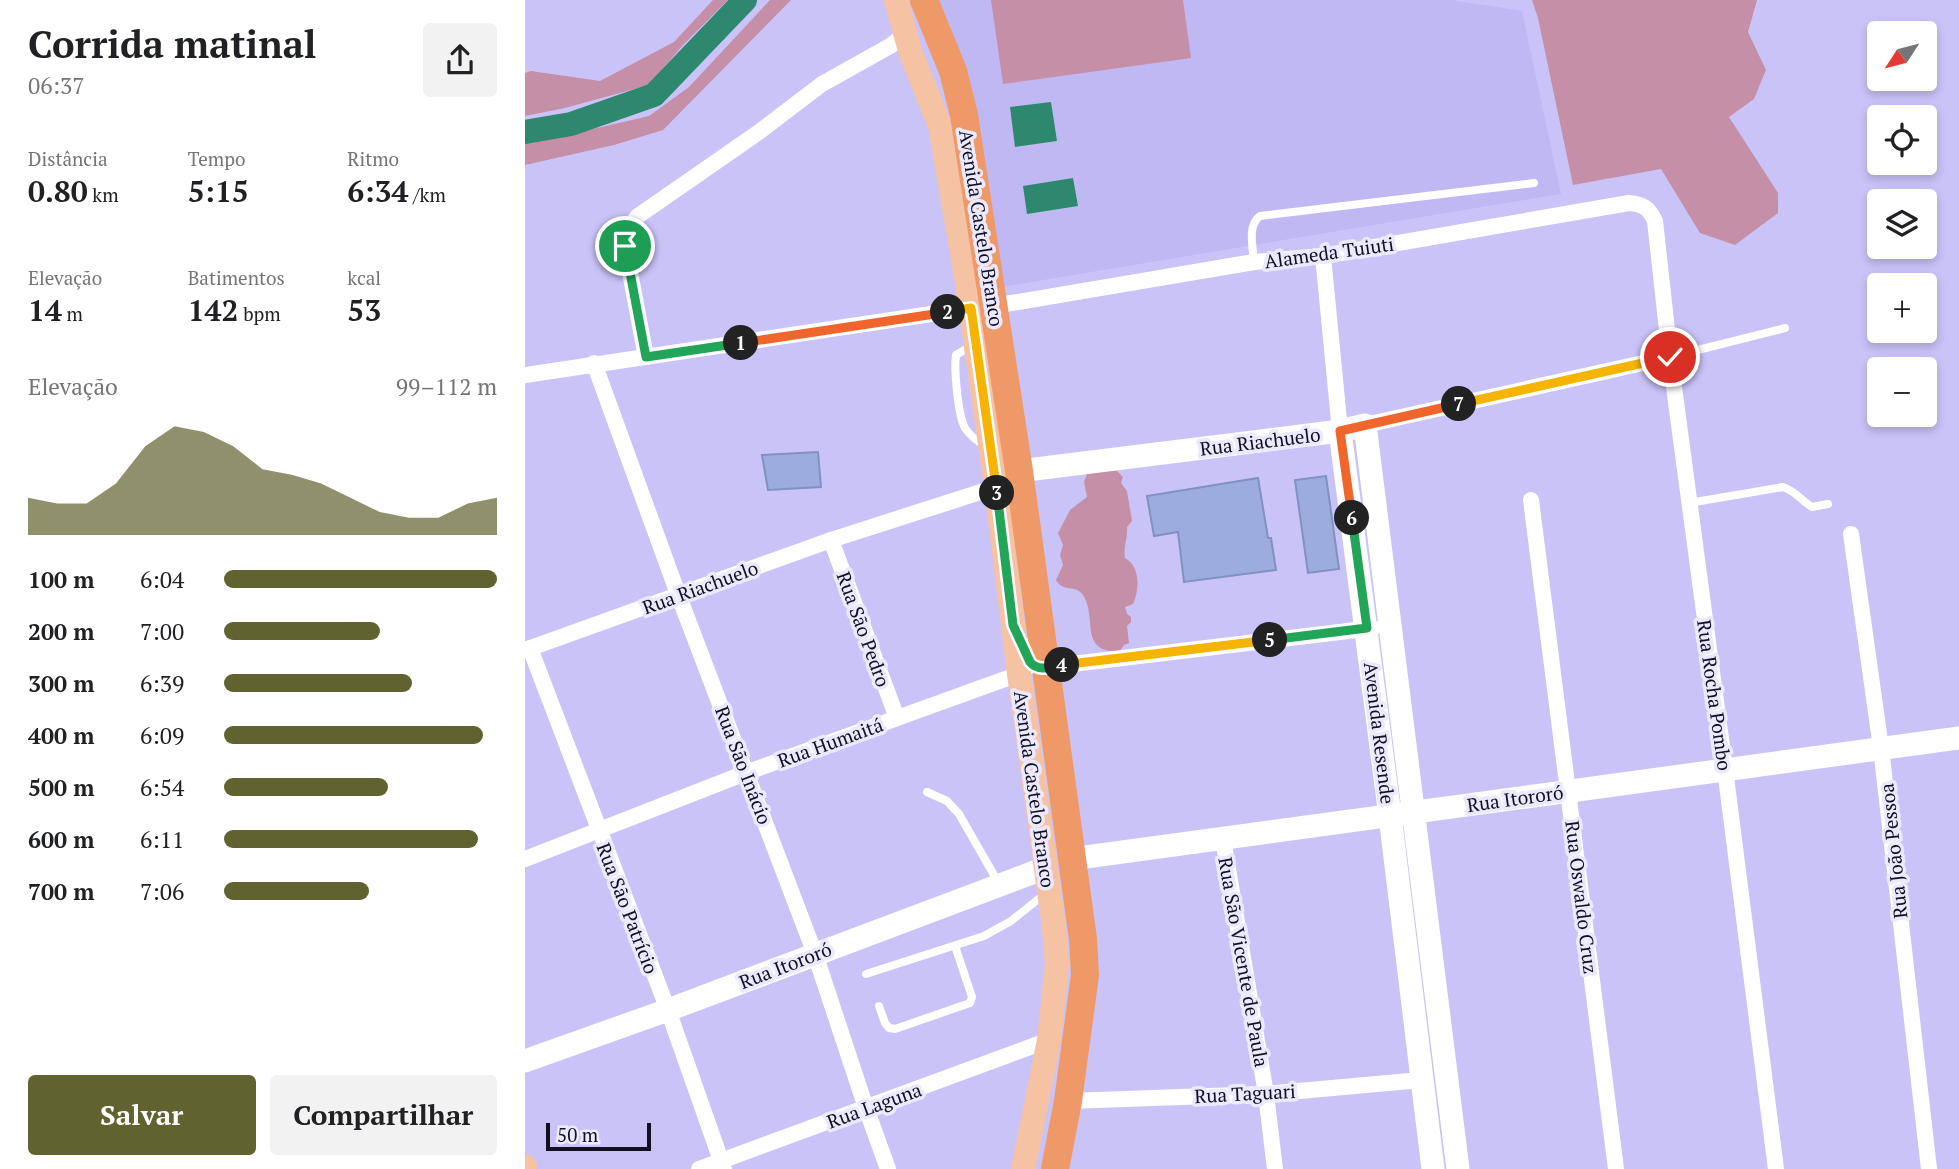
<!DOCTYPE html>
<html lang="pt">
<meta charset="utf-8">
<style>
body{margin:0;font-family:"PT Serif",serif;background:#f2f2f2;color:#202124;height:100vh;display:flex;flex-direction:column;font-size:26px;white-space:nowrap}
*{box-sizing:border-box;margin:0}
p{font-size:23px;color:#757577}
.icon{flex:none;width:38px;height:38px;fill:none;stroke:currentColor;stroke-width:2;stroke-linecap:round;stroke-linejoin:round}
.map{position:relative;flex:1;overflow:hidden}
.panel{display:flex;flex-direction:column;background:#fff;width:525px}
.panel>*{flex:none}
.needle{width:46px;rotate:234deg}
.buttons{position:absolute;left:1342px;top:21px;display:grid;gap:14px}
.buttons a{display:grid;place-items:center;width:70px;height:70px;border-radius:7px;background:#fff;box-shadow:0 4px 10px #0003;font-size:35px}
.scale{position:absolute;left:21px;bottom:18px;width:105px;box-sizing:border-box;padding-left:7px;border:4px solid #120f21;border-top:0;font-size:19px;line-height:24px;white-space:nowrap;color:#120f21;-webkit-text-stroke:5px #ebe9fe;paint-order:stroke}
.pin{position:absolute;display:grid;place-items:center;width:60px;height:60px;color:#fff;margin:-30px;border:4px solid #fff;border-radius:50%;box-shadow:0 2px 7px #0007}
.km{position:absolute;width:35px;height:35px;margin:-18px;border-radius:50%;background:#222;color:#fff;font-size:19px;line-height:35px;text-align:center}
.round{display:grid;place-items:center;flex:none;width:74px;height:74px;border-radius:7px;background:#f2f2f2}
.head{display:flex;align-items:center;justify-content:space-between;height:119px;padding:0 28px}
h1{font-size:38px;font-weight:700;line-height:52px}
.metrics{display:grid;grid-template-columns:repeat(3,1fr);gap:10px;height:119px;padding:7px 28px}
.metrics div{display:grid;align-content:center}
.metrics b{font-size:30px;font-weight:700}
.metrics small{font-size:19px;font-weight:400}
.metrics p{font-size:19px}
.chart{height:196px;padding:14px 28px}
.chart p{display:flex;justify-content:space-between}
.chart svg{width:100%;height:126px;margin-top:7px;fill:#60622f;opacity:.7}
.cta{display:flex;gap:14px;margin-top:auto;padding:14px 28px}
.cta a{flex:1;height:80px;border-radius:7px;background:#60622f;color:#fff;font-size:28px;font-weight:700;line-height:80px;text-align:center}
.cta a+a{background:#f2f2f2;color:#202124}
ul{padding:0 28px;list-style:none;font-size:23px}
li{display:grid;grid-template-columns:112px 84px 1fr;align-items:center;height:52px}
li i{height:18px;border-radius:9px;background:#60622f}
main{display:flex;flex:1;min-height:0}
.map>svg:first-child{display:block}
.built{fill:#c0b8f3}
.green{fill:#c48fa7}
.water{fill:#2e886e}
.lines{fill:none;stroke-linecap:round;stroke-linejoin:round}
.river{stroke:#2e886e;stroke-width:24}
.building{fill:#9cacdd;stroke:#8191c0;stroke-width:2}
.lane{stroke:#fff;stroke-width:8}
.street{stroke:#fff;stroke-width:16}
.secondary{stroke:#fff;stroke-width:23}
.primary{stroke:#f5c2a4;stroke-width:24}
.highway{stroke:#ef9968;stroke-width:28}
.split-1-casing{stroke:#fff;stroke-width:14}
.split-2-casing{stroke:#fff;stroke-width:14}
.split-3-casing{stroke:#fff;stroke-width:14}
.split-4-casing{stroke:#fff;stroke-width:14}
.split-5-casing{stroke:#fff;stroke-width:14}
.split-6-casing{stroke:#fff;stroke-width:14}
.split-7-casing{stroke:#fff;stroke-width:14}
.split-8-casing{stroke:#fff;stroke-width:14}
.split-1{stroke:#22a559;stroke-width:9}
.split-2{stroke:#f0652b;stroke-width:9}
.split-3{stroke:#f5b400;stroke-width:9}
.split-4{stroke:#22a559;stroke-width:9}
.split-5{stroke:#f5b400;stroke-width:9}
.split-6{stroke:#22a559;stroke-width:9}
.split-7{stroke:#f0652b;stroke-width:9}
.split-8{stroke:#f5b400;stroke-width:9}
.labels{text-anchor:middle;dominant-baseline:central;stroke-width:7;stroke-linejoin:round;paint-order:stroke}
.street-label{font-size:19px;fill:#120f21;stroke:#ebe9fe}
</style>
<main>
<section class="panel">
<div class="head"><div><h1>Corrida matinal</h1><p>06:37</p></div><a class="round"><svg class="icon" aria-label="share" viewBox="0 0 24 24"><path d="M12 15V3M7 8l5-5 5 5M5 13v7h14v-7"/></svg></a></div>
<div class="metrics">
<div><p>Distância</p><b>0.80<small> km</small></b></div>
<div><p>Tempo</p><b>5:15</b></div>
<div><p>Ritmo</p><b>6:34<small> /km</small></b></div>
</div>
<div class="metrics">
<div><p>Elevação</p><b>14<small> m</small></b></div>
<div><p>Batimentos</p><b>142<small> bpm</small></b></div>
<div><p>kcal</p><b>53</b></div>
</div>
<div class="chart"><p><span>Elevação</span>99–112 m</p>
<svg viewBox="0 0 160 44" preserveAspectRatio="none"><path d="M0 44V31L10 33L20 33L30 26L40 13L50 6L60 8L70 13L80 21L90 23L100 26L110 31L120 36L130 38L140 38L150 33L160 31V44z"/></svg>
</div>
<ul>
<li><b>100 m</b>6:04<i style="width:100%"></i></li>
<li><b>200 m</b>7:00<i style="width:57%"></i></li>
<li><b>300 m</b>6:39<i style="width:69%"></i></li>
<li><b>400 m</b>6:09<i style="width:95%"></i></li>
<li><b>500 m</b>6:54<i style="width:60%"></i></li>
<li><b>600 m</b>6:11<i style="width:93%"></i></li>
<li><b>700 m</b>7:06<i style="width:53%"></i></li>
</ul>
<div class="cta"><a>Salvar</a><a>Compartilhar</a></div>
</section>
<div class="map">
<svg width="1434" height="1169" viewBox="0 0 1434 1169">
<rect width="100%" height="100%" fill="#cac3f8"/>
<path class="built" d="M411,0H927L997,11L1036,194L476,287Z"/>
<g class="green">
<path d="M188,0H203L159,44L124,85L40,108L0,116V73L6,71L75,81L149,42Z"/>
<path d="M245,0H266L138,130L89,145L0,165V142L42,135L124,116L164,87Z"/>
<path d="M466,0H658L666,58L478,84Z"/>
<path d="M1007,0H1232L1223,32L1241,70L1229,99L1204,117L1253,193V213L1210,245L1175,233L1136,169L1048,185L1013,18Z"/>
<path d="M589,468L598,477L596,483L602,491L607,521L602,527C603,538 598,547 600,558C615,566 615,589 608,604L600,607L602,614L606,617V622L602,626L604,643L599,645L594,652C553,651 573,619 558,595C551,584 538,593 531,580L538,565L535,555L538,545L533,533L545,510L562,497L559,482L562,474Z"/>
</g>
<g class="water">
<path d="M526,102L532,141L490,147L485,107Z"/>
<path d="M548,178L553,206L502,214L498,186Z"/>
</g>
<g class="lines">
<path class="river" d="M0,132L46,124L129,95L220,0"/>
</g>
<g class="building">
<path d="M293,452L296,487L243,490L237,455Z"/>
<path d="M801,476L814,569L783,573L770,480Z"/>
<path d="M733,478L743,538H746L751,570L659,582L653,532L629,536L622,496Z"/>
</g>
<g class="lines">
<g class="lane">
<path d="M729,262C728,247 722,225 735,216L1009,183"/>
<path d="M446,346L431,355C429,369 433,416 440,428C445,436 452,441 460,446"/>
<path d="M1145,357L1260,328"/>
<path d="M1164,503L1258,487C1270,491 1276,500 1287,507L1303,504"/>
<path d="M402,792L422,801L434,814L473,882"/>
<path d="M341,974L459,936L486,921L521,893"/>
<path d="M354,1006L360,1023L364,1028L370,1029L445,1003L447,997L430,946"/>
</g>
<g class="street">
<path d="M798,256L815,431"/>
<path d="M469,306L729,262L798,256L1104,203C1118,204 1124,208 1130,221L1145,357L1200,769L1251,1169"/>
<path d="M121,357L100,246C100,233 104,226 113,216L234,132L297,84L365,46L381,34"/>
<path d="M69,363L153,594L290,954L341,1108L363,1169"/>
<path d="M0,375L446,308"/>
<path d="M840,425L1145,357"/>
<path d="M1006,500L1091,1169"/>
<path d="M1326,534L1356,748L1404,1169"/>
<path d="M306,540L372,718"/>
<path d="M496,643L506,665L514,668L848,628"/>
<path d="M5,648L143,1010L199,1169"/>
<path d="M0,650L306,540L471,487"/>
<path d="M698,839L741,1094L750,1169"/>
<path d="M0,859L223,772L494,674"/>
<path d="M543,1101L741,1094L896,1080"/>
<path d="M174,1169L524,1040"/>
</g>
<g class="secondary">
<path d="M815,431L865,816L908,1169"/>
<path d="M494,471L815,431L840,425L933,1169"/>
<path d="M546,859L1434,738"/>
<path d="M0,1061L143,1010L520,868"/>
</g>
<g class="primary">
<path d="M371,0L386,54L415,126L441,277L471,487L494,674L529,927L532,964L524,1040L498,1169"/>
<path d="M0,1166L1,1169"/>
</g>
<path class="highway" d="M399,0L428,71L439,115L494,471L558,939L560,975L543,1101L530,1169"/>
</g>
<g class="lines">
<g class="split-1-casing">
<path id="split-1" d="M100,246L121,357L216,343"/>
</g>
<g class="split-2-casing">
<path id="split-2" d="M216,343L423,312"/>
</g>
<g class="split-3-casing">
<path id="split-3" d="M423,312L446,308L472,493"/>
</g>
<g class="split-4-casing">
<path id="split-4" d="M472,493L488,625L505,662C513,672 526,667 537,665"/>
</g>
<g class="split-5-casing">
<path id="split-5" d="M537,665L745,640"/>
</g>
<g class="split-6-casing">
<path id="split-6" d="M745,640L842,628L827,518"/>
</g>
<g class="split-7-casing">
<path id="split-7" d="M827,518L815,431L934,404"/>
</g>
<g class="split-8-casing">
<path id="split-8" d="M934,404L1145,357"/>
</g>
<use href="#split-1" class="split-1"/>
<use href="#split-2" class="split-2"/>
<use href="#split-3" class="split-3"/>
<use href="#split-4" class="split-4"/>
<use href="#split-5" class="split-5"/>
<use href="#split-6" class="split-6"/>
<use href="#split-7" class="split-7"/>
<use href="#split-8" class="split-8"/>
</g>
<g class="labels">
<g class="street-label">
<text transform="translate(457 228) rotate(81)">Avenida Castelo Branco</text>
<text transform="translate(804 252) rotate(-8)">Alameda Tuiuti</text>
<text transform="translate(735 441) rotate(-7)">Rua Riachuelo</text>
<text transform="translate(175 587) rotate(-20)">Rua Riachuelo</text>
<text transform="translate(339 629) rotate(70)">Rua São Pedro</text>
<text transform="translate(1190 695) rotate(82)">Rua Rocha Pombo</text>
<text transform="translate(855 733) rotate(83)">Avenida Resende</text>
<text transform="translate(305 742) rotate(-20)">Rua Humaitá</text>
<text transform="translate(219 765) rotate(69)">Rua São Inácio</text>
<text transform="translate(510 789) rotate(82)">Avenida Castelo Branco</text>
<text transform="translate(990 798) rotate(-8)">Rua Itororó</text>
<text transform="translate(1368 851) rotate(-96)">Rua João Pessoa</text>
<text transform="translate(1057 897) rotate(83)">Rua Oswaldo Cruz</text>
<text transform="translate(103 908) rotate(69)">Rua São Patrício</text>
<text transform="translate(719 962) rotate(80)">Rua São Vicente de Paula</text>
<text transform="translate(260 965) rotate(-21)">Rua Itororó</text>
<text transform="translate(720 1093) rotate(-3)">Rua Taguari</text>
<text transform="translate(349 1105) rotate(-20)">Rua Laguna</text>
</g>
</g>
</svg>
<div class="buttons">
<a><svg class="needle" viewBox="-14 -14 28 28"><path d="M0-13l5 13h-10z" fill="#e53935"/><path d="M0 13l5-13h-10z" fill="#757577"/></svg></a>
<a><svg class="icon" aria-label="locate" viewBox="0 0 24 24"><circle cx="12" cy="12" r="6"/><path d="M12 2v4M12 18v4M2 12h4M18 12h4"/></svg></a>
<a><svg class="icon" aria-label="layers" viewBox="0 0 24 24"><path d="M12 4l9 5-9 5-9-5zM3 14l9 5 9-5"/></svg></a>
<a>+</a>
<a>−</a>
</div>
<div class="scale">50 m</div>
<div class="pin" style="left:100px;top:246px;background:#1e9e55"><svg class="icon" aria-label="arrive" viewBox="0 0 24 24"><path d="M6 21V4h12l-3 4 3 4H6"/></svg></div>
<div class="pin" style="left:1145px;top:357px;background:#d93025"><svg class="icon" aria-label="check" viewBox="0 0 24 24"><path d="M5 12l5 5 9-10"/></svg></div>
<b class="km" style="left:216px;top:343px">1</b>
<b class="km" style="left:423px;top:312px">2</b>
<b class="km" style="left:472px;top:493px">3</b>
<b class="km" style="left:537px;top:665px">4</b>
<b class="km" style="left:745px;top:640px">5</b>
<b class="km" style="left:827px;top:518px">6</b>
<b class="km" style="left:934px;top:404px">7</b>
</div>
</main>
